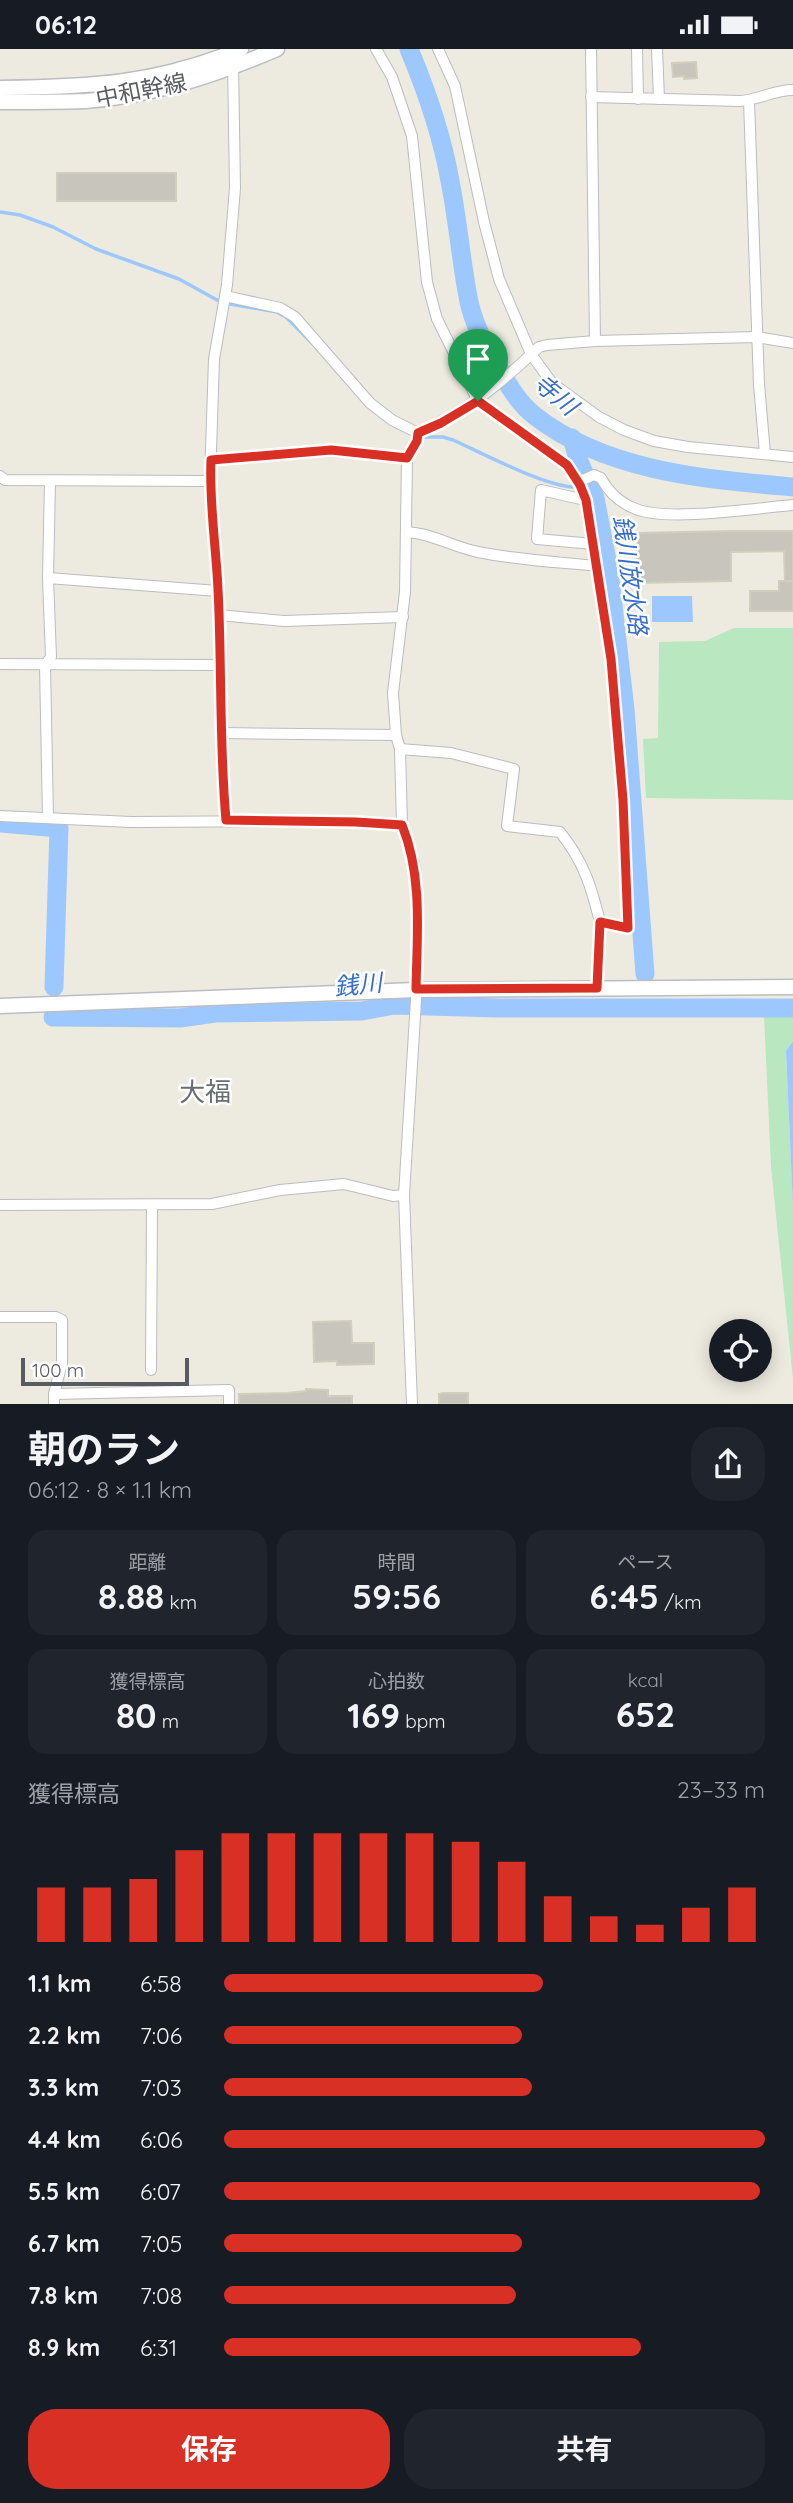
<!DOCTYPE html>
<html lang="ja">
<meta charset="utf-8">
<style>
body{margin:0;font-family:Quicksand,"Noto Sans JP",sans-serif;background:#20242c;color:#f1f3f6;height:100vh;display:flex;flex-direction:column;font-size:26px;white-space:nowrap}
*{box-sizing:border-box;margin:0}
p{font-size:23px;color:#9ea1a6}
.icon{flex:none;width:38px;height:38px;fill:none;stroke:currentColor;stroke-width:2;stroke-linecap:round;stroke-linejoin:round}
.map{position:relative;height:1355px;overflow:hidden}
.sheet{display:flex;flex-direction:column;background:#171b24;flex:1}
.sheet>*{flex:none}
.fabs{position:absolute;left:709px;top:1270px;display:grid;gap:14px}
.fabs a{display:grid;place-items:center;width:63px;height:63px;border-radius:50%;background:#171b24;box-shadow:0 4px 18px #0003;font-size:35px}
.scale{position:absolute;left:21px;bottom:18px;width:168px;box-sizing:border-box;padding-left:7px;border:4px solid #585b62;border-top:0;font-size:19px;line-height:24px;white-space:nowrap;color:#585b62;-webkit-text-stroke:5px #fff;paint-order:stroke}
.pin{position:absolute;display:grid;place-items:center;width:60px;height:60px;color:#fff;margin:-72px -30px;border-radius:50% 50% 50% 0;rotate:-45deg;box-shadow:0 0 7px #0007}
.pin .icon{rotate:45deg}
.round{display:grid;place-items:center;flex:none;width:74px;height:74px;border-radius:28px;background:#20242c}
.head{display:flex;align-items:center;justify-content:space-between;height:119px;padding:0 28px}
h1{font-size:38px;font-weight:700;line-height:52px}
.stats{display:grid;grid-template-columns:repeat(3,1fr);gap:10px;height:119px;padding:7px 28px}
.stats div{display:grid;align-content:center;border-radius:18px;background:#20242c;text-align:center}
.stats b{font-size:35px;font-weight:700}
.stats small{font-size:19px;font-weight:400}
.stats p{font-size:19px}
.chart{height:196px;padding:14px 28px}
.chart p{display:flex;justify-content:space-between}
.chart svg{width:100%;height:126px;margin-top:7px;stroke:#d93025;stroke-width:6}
.primary-button{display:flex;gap:14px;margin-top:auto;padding:14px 28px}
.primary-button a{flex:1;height:80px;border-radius:28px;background:#d93025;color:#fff;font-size:28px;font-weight:700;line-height:80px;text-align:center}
.primary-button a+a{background:#20242c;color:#f1f3f6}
ul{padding:0 28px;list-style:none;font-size:23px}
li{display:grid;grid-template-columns:112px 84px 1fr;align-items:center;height:52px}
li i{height:18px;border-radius:9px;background:#d93025}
.status{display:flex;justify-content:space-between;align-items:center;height:49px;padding:0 35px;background:#171b24;direction:ltr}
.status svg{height:19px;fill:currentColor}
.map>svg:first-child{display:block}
.green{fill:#b9e7bf}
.water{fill:#9dc8ff}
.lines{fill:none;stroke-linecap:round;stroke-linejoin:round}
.stream{stroke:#9dc8ff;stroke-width:3.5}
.river{stroke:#9dc8ff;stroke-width:19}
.building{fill:#c7c5bc;stroke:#d1cebd;stroke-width:2}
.street-casing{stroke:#babcc2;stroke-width:12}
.secondary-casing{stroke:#babdc5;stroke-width:17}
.street{stroke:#fff;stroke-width:10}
.secondary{stroke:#fff;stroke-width:14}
.route-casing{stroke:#fff;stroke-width:14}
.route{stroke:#d93025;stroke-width:9}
.labels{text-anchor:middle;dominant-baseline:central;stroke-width:5;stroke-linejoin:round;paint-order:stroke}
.street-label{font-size:23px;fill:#585b62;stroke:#fff}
.water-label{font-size:24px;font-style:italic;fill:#396ec9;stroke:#fff}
.quarter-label{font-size:26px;fill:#696d74;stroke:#fff}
</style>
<div class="status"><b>06:12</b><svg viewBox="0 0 49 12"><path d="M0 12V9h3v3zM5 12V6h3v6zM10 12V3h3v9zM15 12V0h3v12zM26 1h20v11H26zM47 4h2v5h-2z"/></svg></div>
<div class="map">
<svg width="793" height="1355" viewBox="0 0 793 1355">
<rect width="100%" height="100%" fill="#edebdf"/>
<g class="green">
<path d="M734,579H793V751L646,749L643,690L658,689L659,593L705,592Z"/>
<path d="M793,966V992L786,1002L793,1159V1330L771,1118L764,967Z"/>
</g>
<g class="water">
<path d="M652,547H692L693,573H652Z"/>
<path d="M793,992V1159L786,1002Z"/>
</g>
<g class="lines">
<g class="stream">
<path d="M0,163L20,166L53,178L96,200L179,230L217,251L230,255L277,263L286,268L311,293"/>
<path d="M395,377L413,386"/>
<path d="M420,388H443L453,391C482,404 544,437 574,438C579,438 586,435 591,434"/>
</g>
<g class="river">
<path d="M409,0C427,43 442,86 450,132C458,172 461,213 469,253C474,275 485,297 497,316C507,334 518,354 535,367C607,423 705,430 793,438"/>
<path d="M572,389L578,410L595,449L609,522L625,660L645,925"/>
<path d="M0,774L59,779L54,938"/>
<path d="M53,968L180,969L215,964L362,962L394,956L497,959H793"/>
</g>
</g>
<g class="building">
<path d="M696,13L697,29L684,30V27L673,28L672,14Z"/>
<rect x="57" y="124" width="119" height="28"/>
<path d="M731,482H793V532H785L784,502L731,503V532L637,534V484Z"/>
<path d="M779,532H793V562H750V542H779Z"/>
<path d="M351,1272L352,1294H374V1315L337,1316V1312L314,1313L313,1273Z"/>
<path d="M306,1340L328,1341V1347H352V1355H239V1345L287,1344L306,1342Z"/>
<path d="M443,1344H468V1355H439V1345Z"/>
</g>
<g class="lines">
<g class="street-casing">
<g id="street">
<path d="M376,0L392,28L412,87L427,233L437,270L478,352L567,416L580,436L585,451L611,610L623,751L628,879L600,873L597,939"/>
<path d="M438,0L455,37L484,173L499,230L531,305L552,334L599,368L624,381L654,392L688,398L793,408"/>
<path d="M591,0L595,292"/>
<path d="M637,0L638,50"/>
<path d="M657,0L659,50"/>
<path d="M591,48L740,52C758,51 774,41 793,41"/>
<path d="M749,52L759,335L765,405"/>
<path d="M225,247L280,259L295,268L370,354L392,371L418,384"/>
<path d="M418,384C467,362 500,335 539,298L547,296L595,292L757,288L793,294"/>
<path d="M211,411L331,402L407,409"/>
<path d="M0,427L5,431L210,432"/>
<path d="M578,433L594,426L601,429C609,444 620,454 636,460C668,473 756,459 793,456"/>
<path d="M585,451L541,441L537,490L593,495"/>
<path d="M406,483C431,484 453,498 478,503C517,511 558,513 597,517"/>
<path d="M48,529L218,542"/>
<path d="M219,566L284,572L403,568"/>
<path d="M0,615L219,616"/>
<path d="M221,684L396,686"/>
<path d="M400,700L451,704L514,720L507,777L560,783C584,813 591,837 600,873"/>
<path d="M0,767L131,773L315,772L402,776"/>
<path d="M48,769L45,616L51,608L48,529L50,432"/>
<path d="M226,771L222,722L218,542L210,432L214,310L227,236L235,139L233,14"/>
<path d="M0,1156L212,1155L280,1141L344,1135L393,1147L404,1146"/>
<path d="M0,1268H56L62,1271V1314L54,1345"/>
<path d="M151,1321L152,1156"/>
<path d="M54,1355V1345L229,1341V1355"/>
<path d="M412,1355L404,1146L416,951L418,863L414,813L402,776L400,700L396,686L393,644L405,543L407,409L417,392L418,384"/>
</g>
</g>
<g class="secondary-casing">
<g id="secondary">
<path d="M0,39C91,38 155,35 241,0"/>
<path d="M0,53C29,53 58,53 86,52C153,47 216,26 277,0"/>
<path d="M0,957L416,941L793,938"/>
</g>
</g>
<use href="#street" class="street"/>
<use href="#secondary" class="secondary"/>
</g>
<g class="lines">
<g class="route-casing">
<path id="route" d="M478,352L567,416L580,436L586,451L611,610L623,751L628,879L600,873L597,939L416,940C417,885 423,828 402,776L356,773L226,771C219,694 222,617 218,540C216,497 209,454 211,411L331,401L407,409L417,392L418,384L441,374Z"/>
</g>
<use href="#route" class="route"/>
</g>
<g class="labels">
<g class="street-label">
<text transform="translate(141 41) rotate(-11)">中和幹線</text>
</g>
<g class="water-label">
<text transform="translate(556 345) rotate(40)">寺川</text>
<text transform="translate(631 526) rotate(82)">銭川放水路</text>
<text transform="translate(358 935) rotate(-6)">銭川</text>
</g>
<g class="quarter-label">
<text x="205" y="1042">大福</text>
</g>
</g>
</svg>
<div class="fabs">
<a><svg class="icon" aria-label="locate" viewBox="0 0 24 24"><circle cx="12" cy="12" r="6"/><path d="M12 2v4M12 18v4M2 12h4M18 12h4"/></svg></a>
</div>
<div class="scale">100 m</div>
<div class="pin" style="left:478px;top:352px;background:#1e9e55"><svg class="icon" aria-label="arrive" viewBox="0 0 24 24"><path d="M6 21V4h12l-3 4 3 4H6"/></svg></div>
</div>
<section class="sheet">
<div class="head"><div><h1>朝のラン</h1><p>06:12 · 8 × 1.1 km</p></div><a class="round"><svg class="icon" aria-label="share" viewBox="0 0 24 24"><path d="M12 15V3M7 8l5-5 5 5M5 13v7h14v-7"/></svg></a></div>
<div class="stats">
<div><p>距離</p><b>8.88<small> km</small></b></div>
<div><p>時間</p><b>59:56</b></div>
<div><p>ペース</p><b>6:45<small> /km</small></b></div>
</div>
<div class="stats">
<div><p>獲得標高</p><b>80<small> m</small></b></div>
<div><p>心拍数</p><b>169<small> bpm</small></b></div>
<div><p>kcal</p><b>652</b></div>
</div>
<div class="chart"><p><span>獲得標高</span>23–33 m</p>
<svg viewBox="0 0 160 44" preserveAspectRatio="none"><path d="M5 44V25M15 44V25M25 44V22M35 44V12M45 44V6M55 44V6M65 44V6M75 44V6M85 44V6M95 44V9M105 44V16M115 44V28M125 44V35M135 44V38M145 44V32M155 44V25"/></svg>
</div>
<ul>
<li><b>1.1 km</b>6:58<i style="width:59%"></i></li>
<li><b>2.2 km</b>7:06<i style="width:55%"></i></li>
<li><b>3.3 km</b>7:03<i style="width:57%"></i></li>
<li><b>4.4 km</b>6:06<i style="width:100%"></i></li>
<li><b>5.5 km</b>6:07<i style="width:99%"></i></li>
<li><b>6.7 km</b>7:05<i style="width:55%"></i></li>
<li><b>7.8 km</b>7:08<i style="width:54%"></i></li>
<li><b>8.9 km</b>6:31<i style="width:77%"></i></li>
</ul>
<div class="primary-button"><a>保存</a><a>共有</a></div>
</section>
